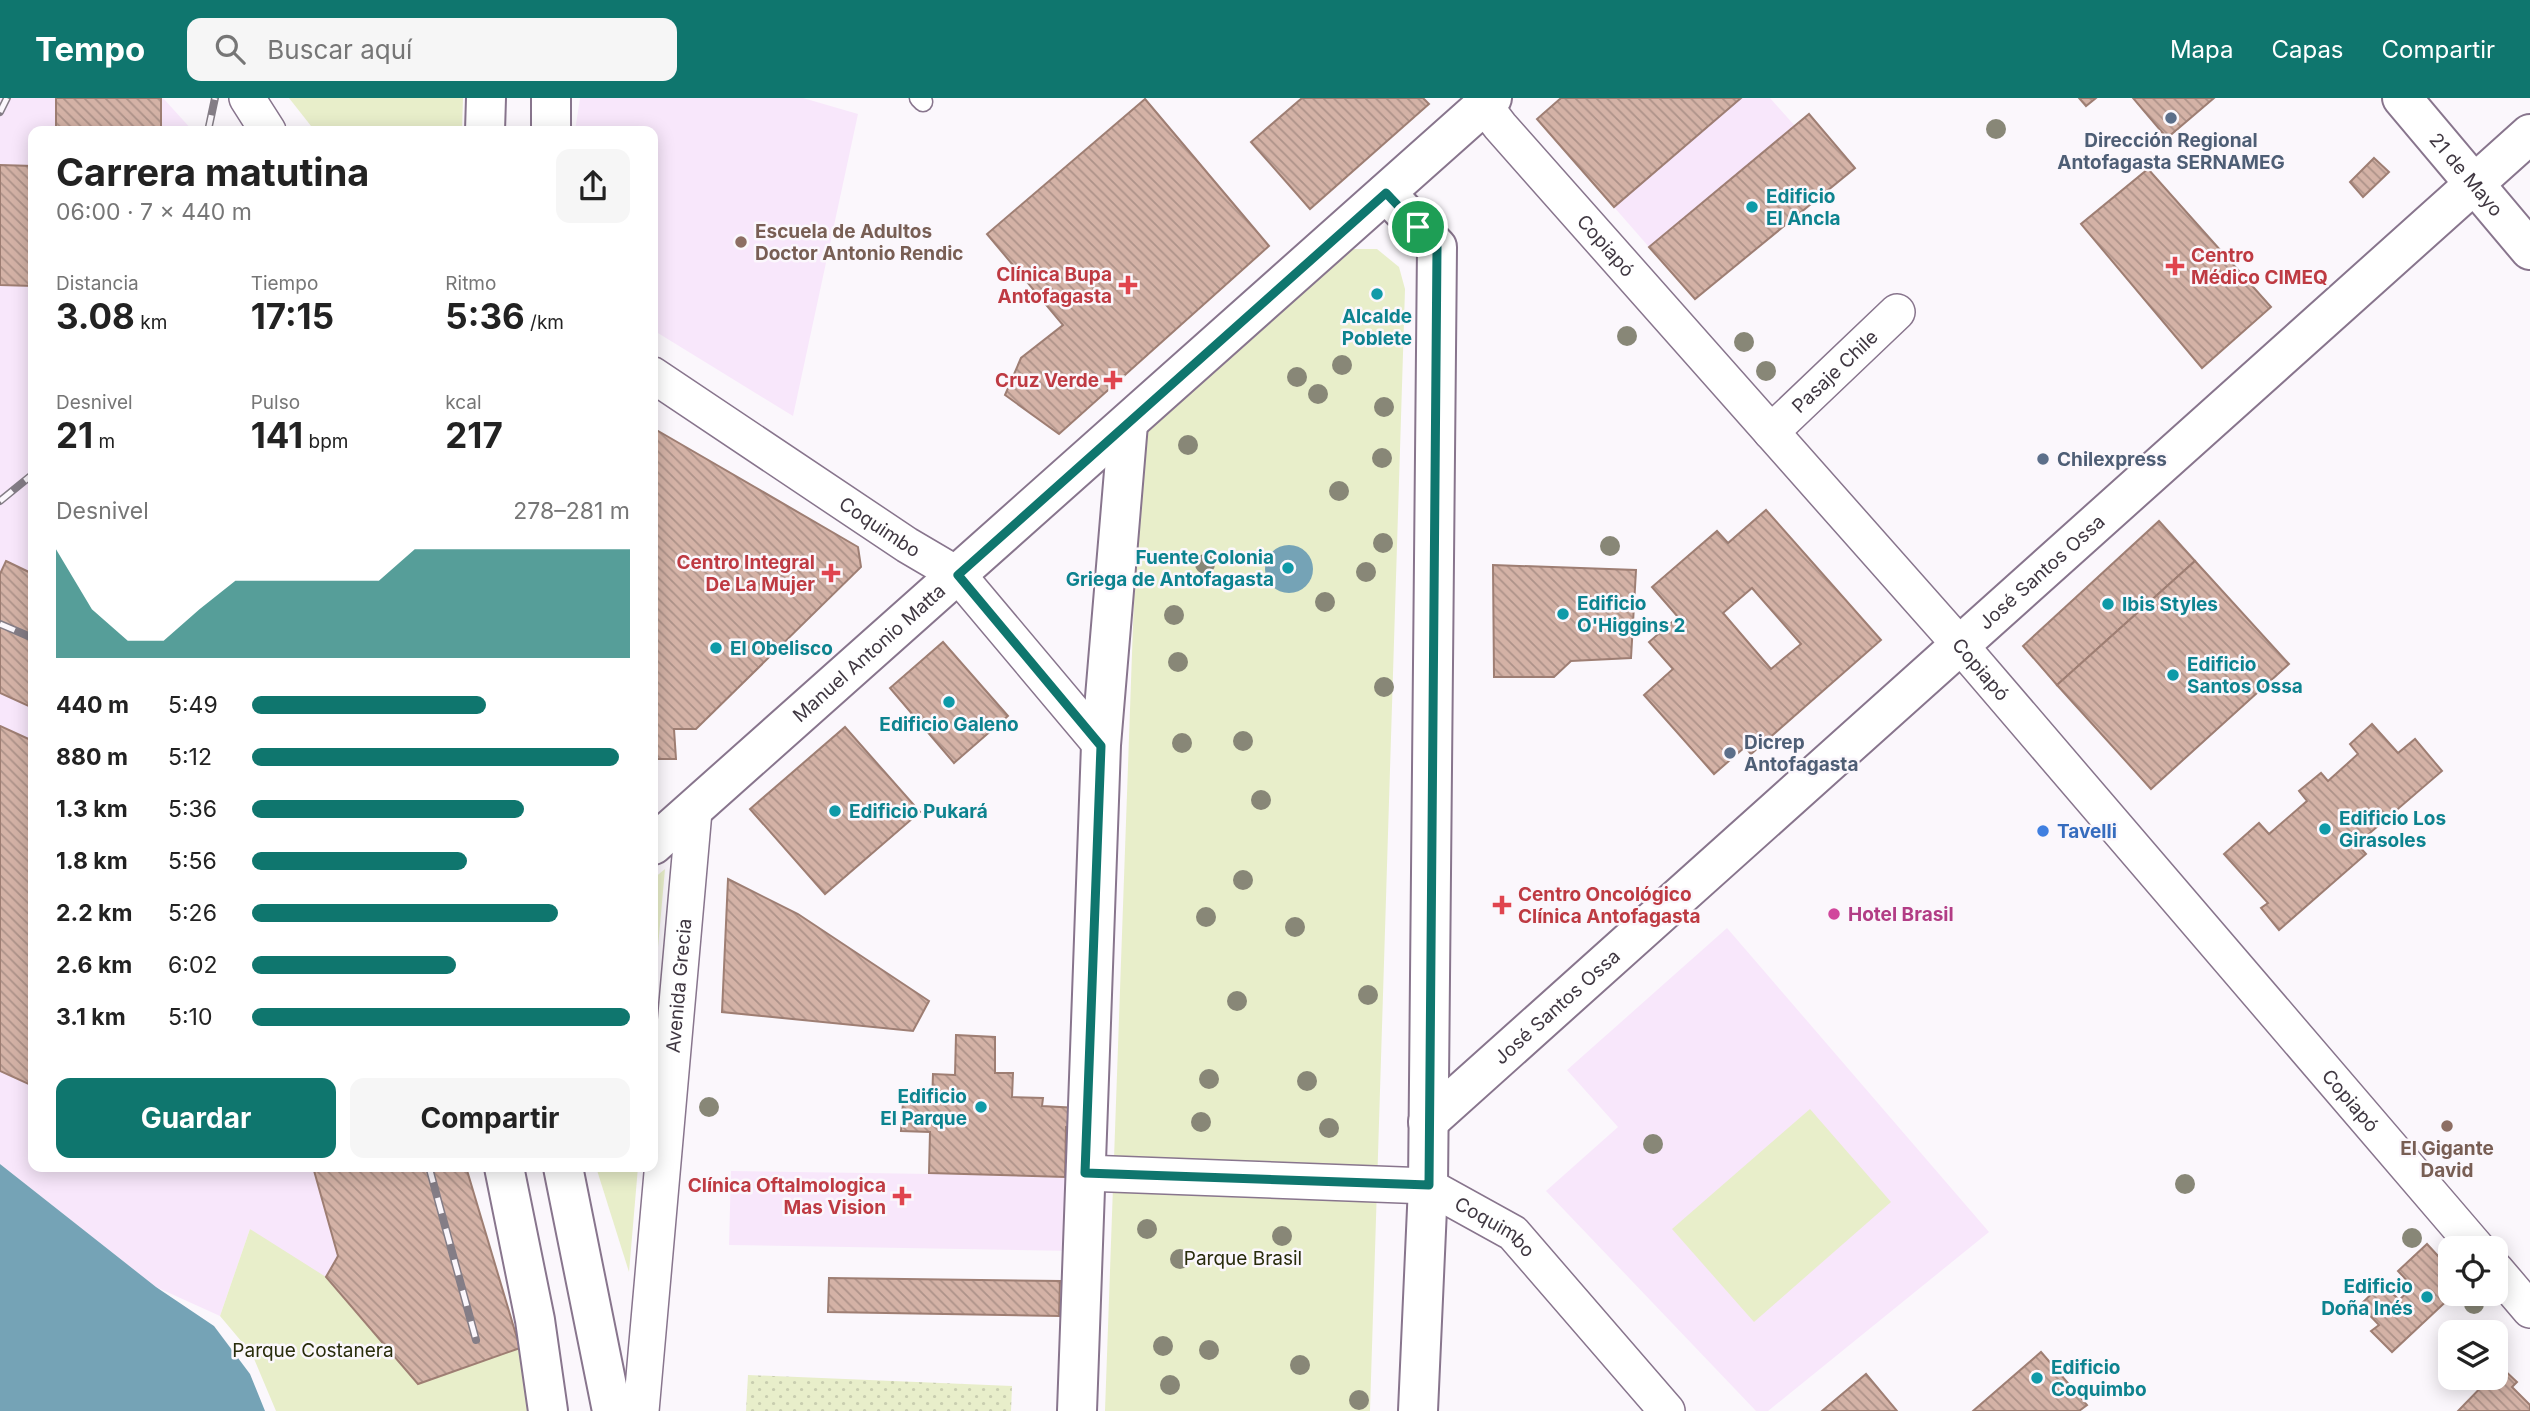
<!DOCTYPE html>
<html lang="es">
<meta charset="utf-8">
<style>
body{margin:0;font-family:Inter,sans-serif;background:#f6f6f6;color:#222;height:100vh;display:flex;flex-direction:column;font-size:26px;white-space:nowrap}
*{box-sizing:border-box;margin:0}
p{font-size:23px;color:#767676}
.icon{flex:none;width:38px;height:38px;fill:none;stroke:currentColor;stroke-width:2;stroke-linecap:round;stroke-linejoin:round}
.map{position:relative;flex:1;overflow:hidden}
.drawer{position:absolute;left:28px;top:28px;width:630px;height:1046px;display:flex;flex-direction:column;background:#fff;border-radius:14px;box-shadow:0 4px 18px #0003}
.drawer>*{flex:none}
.tools{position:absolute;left:2438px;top:1138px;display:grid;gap:14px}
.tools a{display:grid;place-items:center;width:70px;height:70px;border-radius:14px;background:#fff;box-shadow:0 4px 18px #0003;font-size:35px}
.pin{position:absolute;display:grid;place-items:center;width:60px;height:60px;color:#fff;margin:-30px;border:4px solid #fff;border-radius:50%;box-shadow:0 2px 7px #0007}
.round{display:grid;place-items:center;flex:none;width:74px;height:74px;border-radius:14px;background:#f6f6f6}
.overview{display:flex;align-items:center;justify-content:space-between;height:119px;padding:0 28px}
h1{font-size:38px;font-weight:700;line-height:52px}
.metrics{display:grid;grid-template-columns:repeat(3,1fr);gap:10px;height:119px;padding:7px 28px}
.metrics div{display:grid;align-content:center}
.metrics b{font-size:35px;font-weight:700}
.metrics small{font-size:19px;font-weight:400}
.metrics p{font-size:19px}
.chart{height:196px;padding:14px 28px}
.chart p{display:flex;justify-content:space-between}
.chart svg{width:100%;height:126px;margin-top:7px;fill:#0f766e;opacity:.7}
.button{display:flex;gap:14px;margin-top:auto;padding:14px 28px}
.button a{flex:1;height:80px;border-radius:14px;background:#0f766e;color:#fff;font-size:28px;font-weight:700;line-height:80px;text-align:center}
.button a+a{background:#f6f6f6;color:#222}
ul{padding:0 28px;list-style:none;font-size:23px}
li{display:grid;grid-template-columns:112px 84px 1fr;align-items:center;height:52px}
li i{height:18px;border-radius:9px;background:#0f766e}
header{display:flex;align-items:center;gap:42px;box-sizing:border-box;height:98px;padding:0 35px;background:#0f766e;color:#fff}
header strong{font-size:33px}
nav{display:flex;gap:38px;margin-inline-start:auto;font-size:24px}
.search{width:490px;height:63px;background:#f6f6f6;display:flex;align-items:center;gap:18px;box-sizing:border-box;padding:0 24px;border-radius:14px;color:#767676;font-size:26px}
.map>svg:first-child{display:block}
.built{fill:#f8e7fb}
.grass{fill:url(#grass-dots)}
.green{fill:#e8eeca}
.water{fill:#75a3b6}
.building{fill:url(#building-back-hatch);stroke:#9e7e73;stroke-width:2;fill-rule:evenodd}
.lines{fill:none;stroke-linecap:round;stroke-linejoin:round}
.lane-casing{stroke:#88758d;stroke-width:21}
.street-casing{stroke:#88758d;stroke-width:38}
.secondary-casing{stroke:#88758d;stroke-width:42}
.highway-casing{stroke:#88758d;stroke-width:42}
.lane{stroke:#fff;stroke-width:18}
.street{stroke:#fff;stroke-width:35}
.secondary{stroke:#fff;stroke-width:38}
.highway{stroke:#fff;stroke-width:38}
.rail-casing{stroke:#847d86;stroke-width:8}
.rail{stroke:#fbf7fc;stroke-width:5;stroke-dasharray:16;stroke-linecap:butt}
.tree{fill:#888777}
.route-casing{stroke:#fff;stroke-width:14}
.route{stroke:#0f766e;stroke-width:9}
.service-dot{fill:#5c6f8a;stroke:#fbf7fc;stroke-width:2.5}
.culture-dot{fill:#0f9aa8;stroke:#fbf7fc;stroke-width:2.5}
.education-dot{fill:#8d6e63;stroke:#fbf7fc;stroke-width:2.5}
.health-dot{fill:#e0444e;stroke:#fbf7fc;stroke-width:2.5}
.shop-dot{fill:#3f7fe0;stroke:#fbf7fc;stroke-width:2.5}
.hotel-dot{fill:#d1479c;stroke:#fbf7fc;stroke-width:2.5}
.labels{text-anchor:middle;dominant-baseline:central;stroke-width:5;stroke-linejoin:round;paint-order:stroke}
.service-label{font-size:19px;font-weight:bold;fill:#4e5e75;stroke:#fbf7fc;text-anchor:start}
.street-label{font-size:19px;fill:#3f3741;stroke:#fbf7fc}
.culture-label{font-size:19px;font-weight:bold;fill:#0d838f;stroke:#fbf7fc;text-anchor:start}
.education-label{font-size:19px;font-weight:bold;fill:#785e54;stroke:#fbf7fc;text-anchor:start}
.health-label{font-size:19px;font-weight:bold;fill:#be3a42;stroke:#fbf7fc;text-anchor:end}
.shop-label{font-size:19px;font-weight:bold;fill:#366cbe;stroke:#fbf7fc;text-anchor:start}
.hotel-label{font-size:19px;font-weight:bold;fill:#b23c85;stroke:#fbf7fc;text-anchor:start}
.park-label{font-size:19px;fill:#292c0b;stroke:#fbf7fc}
</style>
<header>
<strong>Tempo</strong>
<div class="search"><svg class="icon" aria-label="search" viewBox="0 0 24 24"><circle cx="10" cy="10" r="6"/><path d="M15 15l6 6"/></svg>Buscar aquí</div>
<nav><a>Mapa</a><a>Capas</a><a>Compartir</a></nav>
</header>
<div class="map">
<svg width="2530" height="1313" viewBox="0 0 2530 1313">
<defs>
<pattern id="grass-dots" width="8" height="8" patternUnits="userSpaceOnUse" patternTransform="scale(1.75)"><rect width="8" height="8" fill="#e8eeca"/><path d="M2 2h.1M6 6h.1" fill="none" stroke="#c8cdaf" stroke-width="1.8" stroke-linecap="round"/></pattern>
<pattern id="building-back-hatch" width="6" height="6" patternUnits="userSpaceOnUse" patternTransform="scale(1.75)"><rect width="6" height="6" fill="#d4b2a6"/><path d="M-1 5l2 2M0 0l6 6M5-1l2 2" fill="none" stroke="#ad9289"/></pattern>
</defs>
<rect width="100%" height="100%" fill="#fbf7fc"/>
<g class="built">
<path d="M0,0H163L193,33H33V1069H466L520,1250L418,1286L250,1131L220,1218L156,1189L0,1066Z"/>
<path d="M580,0H803L858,16L793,318L653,232V33H575Z"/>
<path d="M1741,0H1770L1795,28L1649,149L1614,109Z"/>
<path d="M1727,830L1989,1134L1768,1313H1756L1546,1093L1618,1029L1567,972Z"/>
<path d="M731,1073L1074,1078L1073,1153L729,1147Z"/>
</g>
<path class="grass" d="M748,1277L1012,1288L1011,1313H746Z"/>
<g class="green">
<path d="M289,0H463L462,33H315Z"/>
<path d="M1347,151H1377L1399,169L1405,191L1370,1313H1105L1140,331Z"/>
<path d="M665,771L653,905V781Z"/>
<path d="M1810,1011L1891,1104L1754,1224L1672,1131Z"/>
<path d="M596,1069H638L629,1174Z"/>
<path d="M250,1131L326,1179L418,1286L520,1250L529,1313H276L252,1256L220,1218Z"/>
</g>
<g class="water">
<circle cx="1289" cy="471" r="24"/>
<path d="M0,1066L156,1189L214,1228L250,1276L265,1313H0Z"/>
</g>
<g class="building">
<rect x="56" y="0" width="105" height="33"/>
<path d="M1302,0H1423L1429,6L1310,111L1251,44Z"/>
<path d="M1561,0H1741L1614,109L1537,21Z"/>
<path d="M2079,0H2096L2086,8Z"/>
<path d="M2133,0H2214L2167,40Z"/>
<path d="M1145,1L1269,148L1059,336L1005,297L1021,260L1063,227L987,136Z"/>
<path d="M1809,16L1855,70L1695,201L1649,149Z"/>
<path d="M2374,60L2389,74L2363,99L2350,84Z"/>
<path d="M0,67L33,68V188L0,187Z"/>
<path d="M2148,71L2271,209L2202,270L2081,126Z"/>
<path d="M653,330L858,449L861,469L696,631H674L676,661H653Z"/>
<path d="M1766,412L1881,542L1751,656L1745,649L1714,676L1644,597L1673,571L1649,544L1678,519L1652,489L1717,433L1728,445ZM1752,490L1801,546L1771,571L1723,515Z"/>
<path d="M2159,423L2195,463L2057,587L2023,548Z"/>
<path d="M6,463L33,476V610L0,595V476Z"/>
<path d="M2195,463L2289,566L2151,691L2057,587Z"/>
<path d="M1493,467L1636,472L1631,560L1571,563L1554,579H1494Z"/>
<path d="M943,544L1008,618L954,665L890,590Z"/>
<path d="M2372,626L2398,655L2415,641L2442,673L2357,746L2366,756L2279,832L2261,810L2268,805L2224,756L2259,725L2269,736L2307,703L2299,693L2321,675L2328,683L2358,656L2350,646Z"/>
<path d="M0,628L33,643V988L0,973Z"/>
<path d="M845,629L920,714L825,796L750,711Z"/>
<path d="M728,781L798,816L929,903L913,933L722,914Z"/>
<path d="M956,937L995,939V975H1013L1012,999L1043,1000L1042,1008L1078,1010L1077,1030L1066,1029L1065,1079L929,1075L930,1034L901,1033L903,1004H932L933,976L955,977Z"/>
<path d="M313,1069H466L520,1250L418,1286L326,1179L338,1158Z"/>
<path d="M2427,1146L2450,1171V1195H2455L2392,1254L2371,1233L2379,1227L2360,1207L2383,1185L2399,1202L2413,1189L2398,1173Z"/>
<path d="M829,1180L1060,1183L1059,1218L828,1214Z"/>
<path d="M2041,1254L2087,1307L2079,1313H1973Z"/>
<path d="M2501,1269L2517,1284L2512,1289L2530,1307V1313H2458L2491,1279H2496V1275Z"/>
<path d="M1866,1276L1897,1313H1822Z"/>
</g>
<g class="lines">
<g class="lane-casing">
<path id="lane" d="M919,0L923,4"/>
</g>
<g class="street-casing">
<g id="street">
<path d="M247,0L268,33"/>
<path id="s1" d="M1484,7L1500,28L1960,547L2477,1150"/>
<path id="s2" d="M653,277L907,447L958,477L1101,647"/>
<path id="s3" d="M1771,334L1897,214"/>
<path id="s4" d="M1085,1075L1428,1088L1513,1135L1667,1313"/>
<path d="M2496,1172L2530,1212"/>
<path id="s5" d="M641,1313L694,713"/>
</g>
</g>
<g class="secondary-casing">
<g id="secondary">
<path id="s6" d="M2402,0L2530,152"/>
<path d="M1386,95L1437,149L1428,1088L1418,1313"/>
<path id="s7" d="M653,747L1492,0"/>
<path id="s8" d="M1428,1024L2530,36"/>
<path d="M1077,1313L1101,647L1128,326"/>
</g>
</g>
<g class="highway-casing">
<g id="highway">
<path d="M485,33L486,0"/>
<path d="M551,33V0"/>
<path d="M504,1069L535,1222L548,1313"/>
<path d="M563,1069L612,1313"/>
</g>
</g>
<use href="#lane" class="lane"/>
<use href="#street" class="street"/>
<use href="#secondary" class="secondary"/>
<use href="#highway" class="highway"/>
<g class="rail-casing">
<g id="rail">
<path d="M0,14L7,0"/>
<path d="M208,33L215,0"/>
<path d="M0,403L33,376"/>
<path d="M0,526L33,540"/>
<path d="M429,1069L476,1242"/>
</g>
</g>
<use href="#rail" class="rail"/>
</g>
<g class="tree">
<circle cx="1996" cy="31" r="10"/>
<circle cx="1627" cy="238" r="10"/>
<circle cx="1744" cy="244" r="10"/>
<circle cx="1342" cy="267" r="10"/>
<circle cx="1766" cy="273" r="10"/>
<circle cx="1297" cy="279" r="10"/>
<circle cx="1318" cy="296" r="10"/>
<circle cx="1384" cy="309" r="10"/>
<circle cx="1188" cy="347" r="10"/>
<circle cx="1382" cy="360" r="10"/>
<circle cx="1339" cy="393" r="10"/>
<circle cx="1383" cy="445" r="10"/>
<circle cx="1610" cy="448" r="10"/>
<circle cx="1205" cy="466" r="10"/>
<circle cx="1366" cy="474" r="10"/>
<circle cx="1325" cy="504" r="10"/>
<circle cx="1174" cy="517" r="10"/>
<circle cx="1178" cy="564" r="10"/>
<circle cx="1384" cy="589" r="10"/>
<circle cx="1243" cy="643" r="10"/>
<circle cx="1182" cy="645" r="10"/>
<circle cx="1261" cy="702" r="10"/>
<circle cx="1243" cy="782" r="10"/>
<circle cx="1206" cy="819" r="10"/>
<circle cx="1295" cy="829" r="10"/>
<circle cx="1368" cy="897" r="10"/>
<circle cx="1237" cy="903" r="10"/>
<circle cx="1209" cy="981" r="10"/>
<circle cx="1307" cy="983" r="10"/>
<circle cx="709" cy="1009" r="10"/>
<circle cx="1201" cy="1024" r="10"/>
<circle cx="1329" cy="1030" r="10"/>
<circle cx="1653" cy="1046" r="10"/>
<circle cx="2185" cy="1086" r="10"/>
<circle cx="1147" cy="1131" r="10"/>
<circle cx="1282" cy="1138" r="10"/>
<circle cx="2412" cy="1140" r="10"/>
<circle cx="1180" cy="1161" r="10"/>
<circle cx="2474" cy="1206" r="10"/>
<circle cx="1163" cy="1248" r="10"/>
<circle cx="1209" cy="1252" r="10"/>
<circle cx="1300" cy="1267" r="10"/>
<circle cx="1170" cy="1287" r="10"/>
<circle cx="1359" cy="1302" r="10"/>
</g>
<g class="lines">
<g class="route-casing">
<path id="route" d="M1386,95L1437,149L1429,1087L1085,1075L1101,648L958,477Z"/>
</g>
<use href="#route" class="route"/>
</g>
<g class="service-dot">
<circle cx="2171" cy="20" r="7"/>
<circle cx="2043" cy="361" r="7"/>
<circle cx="1730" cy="655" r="7"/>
</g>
<g class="culture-dot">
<circle cx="1752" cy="109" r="7"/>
<circle cx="1377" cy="196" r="7"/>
<circle cx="1288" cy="470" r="7"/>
<circle cx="2108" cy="506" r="7"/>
<circle cx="1563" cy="516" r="7"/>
<circle cx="716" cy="550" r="7"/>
<circle cx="2173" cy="577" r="7"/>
<circle cx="949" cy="604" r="7"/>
<circle cx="835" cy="713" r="7"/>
<circle cx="2325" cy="731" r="7"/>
<circle cx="981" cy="1009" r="7"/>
<circle cx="2427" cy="1199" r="7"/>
<circle cx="2037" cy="1280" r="7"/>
</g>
<g class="education-dot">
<circle cx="741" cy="144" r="7"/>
<circle cx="2447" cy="1028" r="7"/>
</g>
<g class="health-dot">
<path d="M2171.5 157.5h7v7h7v7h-7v7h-7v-7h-7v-7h7z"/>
<path d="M1124.5 176.5h7v7h7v7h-7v7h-7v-7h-7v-7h7z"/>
<path d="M1109.5 271.5h7v7h7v7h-7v7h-7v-7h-7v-7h7z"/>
<path d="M827.5 464.5h7v7h7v7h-7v7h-7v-7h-7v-7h7z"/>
<path d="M1498.5 796.5h7v7h7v7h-7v7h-7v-7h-7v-7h7z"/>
<path d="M898.5 1087.5h7v7h7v7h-7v7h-7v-7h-7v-7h7z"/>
</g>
<circle class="shop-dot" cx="2043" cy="733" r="7"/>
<circle class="hotel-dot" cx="1834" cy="816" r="7"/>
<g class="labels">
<g class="service-label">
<text x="2171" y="42" text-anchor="middle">Dirección Regional<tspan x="2171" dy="22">Antofagasta SERNAMEG</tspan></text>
<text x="2057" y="361">Chilexpress</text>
<text x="1744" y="644">Dicrep<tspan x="1744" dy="22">Antofagasta</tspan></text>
</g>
<g class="street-label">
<text stroke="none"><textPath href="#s6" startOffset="100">21 de Mayo</textPath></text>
<text stroke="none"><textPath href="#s1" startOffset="186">Copiapó</textPath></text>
<text stroke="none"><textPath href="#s3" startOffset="88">Pasaje Chile</textPath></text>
<text stroke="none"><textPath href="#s2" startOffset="273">Coquimbo</textPath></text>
<text stroke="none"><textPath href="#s8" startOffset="824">José Santos Ossa</textPath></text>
<text stroke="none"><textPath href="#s7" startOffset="289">Manuel Antonio Matta</textPath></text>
<text stroke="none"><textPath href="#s1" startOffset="752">Copiapó</textPath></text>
<text stroke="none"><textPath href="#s5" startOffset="427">Avenida Grecia</textPath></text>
<text stroke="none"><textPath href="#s8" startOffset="173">José Santos Ossa</textPath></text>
<text stroke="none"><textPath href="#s1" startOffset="1320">Copiapó</textPath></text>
<text stroke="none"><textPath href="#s4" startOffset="422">Coquimbo</textPath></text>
</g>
<g class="culture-label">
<text x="1766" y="98">Edificio<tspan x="1766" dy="22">El Ancla</tspan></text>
<text x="1377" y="218" text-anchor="middle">Alcalde<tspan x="1377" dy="22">Poblete</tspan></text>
<text x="1274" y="459" text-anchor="end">Fuente Colonia<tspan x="1274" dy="22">Griega de Antofagasta</tspan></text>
<text x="1577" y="505">Edificio<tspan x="1577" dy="22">O'Higgins 2</tspan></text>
<text x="2122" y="506">Ibis Styles</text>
<text x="730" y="550">El Obelisco</text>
<text x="2187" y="566">Edificio<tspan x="2187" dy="22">Santos Ossa</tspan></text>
<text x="949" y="626" text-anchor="middle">Edificio Galeno</text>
<text x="849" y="713">Edificio Pukará</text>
<text x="2339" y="720">Edificio Los<tspan x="2339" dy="22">Girasoles</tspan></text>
<text x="967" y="998" text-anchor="end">Edificio<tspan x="967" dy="22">El Parque</tspan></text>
<text x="2413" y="1188" text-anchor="end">Edificio<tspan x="2413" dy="22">Doña Inés</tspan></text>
<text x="2051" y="1269">Edificio<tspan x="2051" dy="22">Coquimbo</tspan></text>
</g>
<g class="education-label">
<text x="755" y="133">Escuela de Adultos<tspan x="755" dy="22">Doctor Antonio Rendic</tspan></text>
<text x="2447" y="1050" text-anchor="middle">El Gigante<tspan x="2447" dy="22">David</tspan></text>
</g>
<g class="health-label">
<text x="2191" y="157" text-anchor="start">Centro<tspan x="2191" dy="22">Médico CIMEQ</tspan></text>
<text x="1112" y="176">Clínica Bupa<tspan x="1112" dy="22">Antofagasta</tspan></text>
<text x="1099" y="282">Cruz Verde</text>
<text x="815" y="464">Centro Integral<tspan x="815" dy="22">De La Mujer</tspan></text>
<text x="1518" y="796" text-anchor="start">Centro Oncológico<tspan x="1518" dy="22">Clínica Antofagasta</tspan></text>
<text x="886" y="1087">Clínica Oftalmologica<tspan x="886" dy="22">Mas Vision</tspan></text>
</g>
<g class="shop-label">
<text x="2057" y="733">Tavelli</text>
</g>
<g class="hotel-label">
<text x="1848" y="816">Hotel Brasil</text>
</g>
<g class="park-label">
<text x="1243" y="1160">Parque Brasil</text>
<text x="313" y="1252">Parque Costanera</text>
</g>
</g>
</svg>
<div class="tools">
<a><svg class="icon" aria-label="locate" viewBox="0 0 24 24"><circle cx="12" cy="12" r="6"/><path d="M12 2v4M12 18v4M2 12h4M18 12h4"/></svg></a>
<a><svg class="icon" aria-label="layers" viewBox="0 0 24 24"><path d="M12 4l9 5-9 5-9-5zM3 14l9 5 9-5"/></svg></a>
</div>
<div class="pin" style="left:1418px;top:129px;background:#1e9e55"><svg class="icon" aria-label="arrive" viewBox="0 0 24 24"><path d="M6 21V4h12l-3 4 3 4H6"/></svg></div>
<section class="drawer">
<div class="overview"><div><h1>Carrera matutina</h1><p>06:00 · 7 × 440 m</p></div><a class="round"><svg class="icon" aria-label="share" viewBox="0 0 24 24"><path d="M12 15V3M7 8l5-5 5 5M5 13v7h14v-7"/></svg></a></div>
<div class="metrics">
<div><p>Distancia</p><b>3.08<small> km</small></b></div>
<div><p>Tiempo</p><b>17:15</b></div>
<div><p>Ritmo</p><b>5:36<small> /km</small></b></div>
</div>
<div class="metrics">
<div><p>Desnivel</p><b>21<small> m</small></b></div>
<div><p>Pulso</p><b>141<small> bpm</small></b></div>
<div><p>kcal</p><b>217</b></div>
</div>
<div class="chart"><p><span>Desnivel</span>278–281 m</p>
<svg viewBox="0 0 160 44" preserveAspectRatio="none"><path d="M0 44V6L10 27L20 38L30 38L40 27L50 17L60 17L70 17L80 17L90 17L100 6L110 6L120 6L130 6L140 6L150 6L160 6V44z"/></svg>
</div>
<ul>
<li><b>440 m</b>5:49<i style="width:62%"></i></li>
<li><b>880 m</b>5:12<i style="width:97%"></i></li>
<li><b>1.3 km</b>5:36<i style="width:72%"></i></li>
<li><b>1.8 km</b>5:56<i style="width:57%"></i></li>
<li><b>2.2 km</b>5:26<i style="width:81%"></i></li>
<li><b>2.6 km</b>6:02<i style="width:54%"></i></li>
<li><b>3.1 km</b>5:10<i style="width:100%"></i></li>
</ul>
<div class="button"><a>Guardar</a><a>Compartir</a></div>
</section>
</div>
